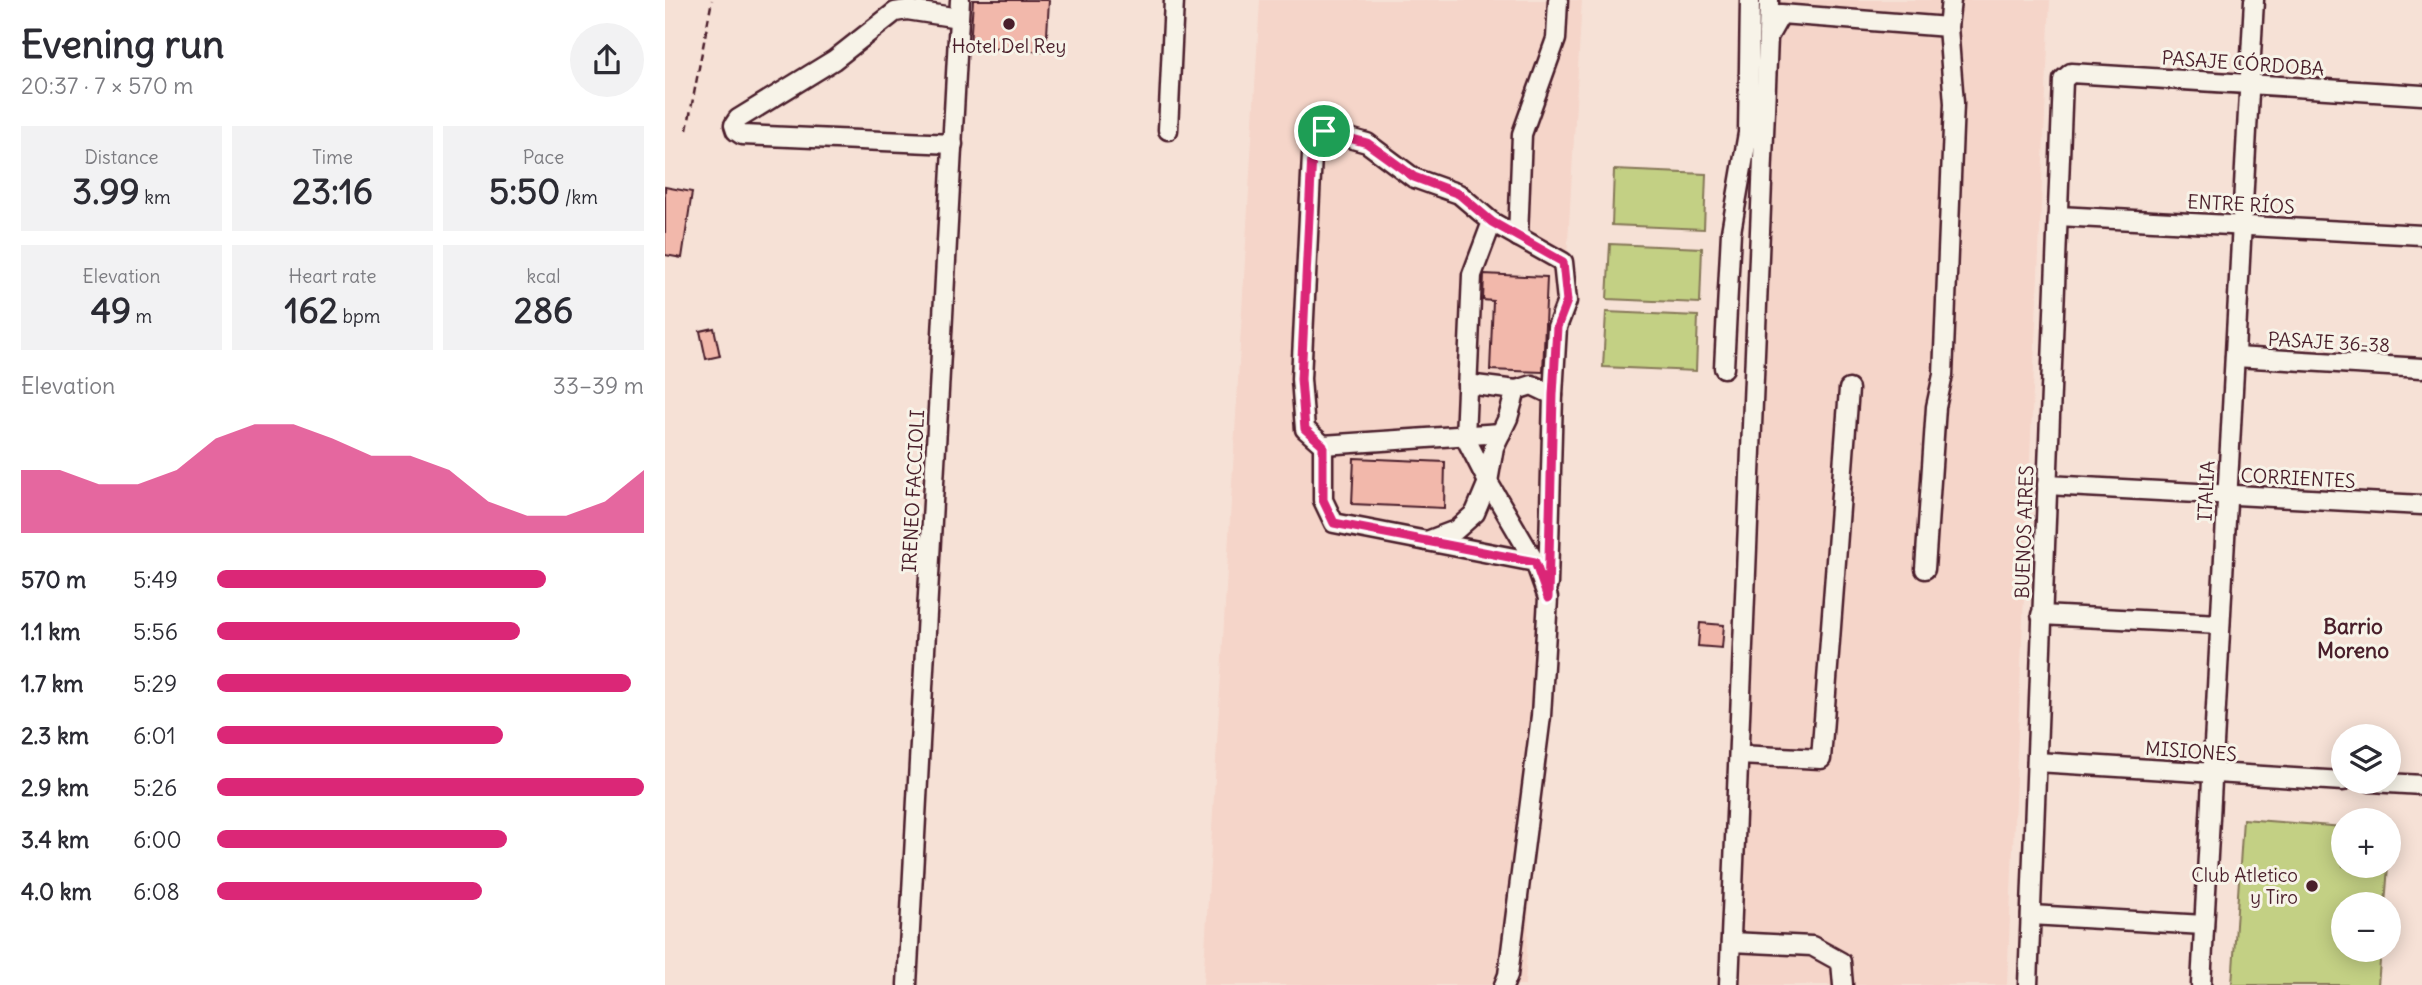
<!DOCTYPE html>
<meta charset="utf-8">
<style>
body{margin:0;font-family:Delius,sans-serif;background:#f2f2f3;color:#2b2b33;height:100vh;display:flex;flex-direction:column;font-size:26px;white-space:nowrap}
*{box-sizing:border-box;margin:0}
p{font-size:23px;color:#7c7c81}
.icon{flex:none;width:38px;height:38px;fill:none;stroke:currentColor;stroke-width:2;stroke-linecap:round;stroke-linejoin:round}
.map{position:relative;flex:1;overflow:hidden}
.drawer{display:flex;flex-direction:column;background:#fff;width:665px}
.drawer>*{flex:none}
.buttons{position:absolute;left:1666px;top:724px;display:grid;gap:14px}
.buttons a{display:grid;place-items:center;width:70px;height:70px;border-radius:50%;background:#fff;box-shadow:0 4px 18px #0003;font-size:35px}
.pin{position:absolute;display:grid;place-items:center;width:60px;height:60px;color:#fff;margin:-30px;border:4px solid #fff;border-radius:50%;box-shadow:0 2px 7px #0007}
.round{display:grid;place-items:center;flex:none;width:74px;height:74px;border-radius:37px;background:#f2f2f3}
.overview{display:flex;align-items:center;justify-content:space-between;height:119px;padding:0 21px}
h1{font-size:38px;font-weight:800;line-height:52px}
.metrics{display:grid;grid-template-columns:repeat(3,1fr);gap:10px;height:119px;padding:7px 21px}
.metrics div{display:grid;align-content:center;border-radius:0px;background:#f2f2f3;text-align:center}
.metrics b{font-size:35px;font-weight:800}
.metrics small{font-size:19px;font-weight:400}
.metrics p{font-size:19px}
.chart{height:196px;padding:14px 21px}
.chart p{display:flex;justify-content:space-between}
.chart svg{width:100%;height:126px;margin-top:7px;fill:#db2777;opacity:.7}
ul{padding:0 21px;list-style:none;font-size:23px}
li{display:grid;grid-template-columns:112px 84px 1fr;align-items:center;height:52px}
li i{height:18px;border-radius:9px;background:#db2777}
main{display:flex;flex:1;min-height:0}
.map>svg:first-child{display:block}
.built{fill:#f5d5c9}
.green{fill:#c3d084;stroke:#867858;stroke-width:2}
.building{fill:#f2b8ab;stroke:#4a1f2b;stroke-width:2}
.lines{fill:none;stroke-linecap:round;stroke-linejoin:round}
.minor-casing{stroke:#4a1f2b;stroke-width:23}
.path{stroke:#4a1f2b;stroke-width:2.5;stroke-dasharray:7 5;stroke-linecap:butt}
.minor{stroke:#f7f3e8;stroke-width:18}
.route-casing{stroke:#fff;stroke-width:14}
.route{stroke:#db2777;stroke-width:9}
.poi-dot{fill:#4a1f2b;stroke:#f7f3e8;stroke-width:2.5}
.labels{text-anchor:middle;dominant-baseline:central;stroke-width:6;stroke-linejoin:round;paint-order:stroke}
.poi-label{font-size:19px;fill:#4a1f2b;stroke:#f7f3e8}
.street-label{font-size:19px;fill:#4a1f2b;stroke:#f7f3e8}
.neighbourhood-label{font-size:21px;font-weight:bold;fill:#4a1f2b;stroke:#f7f3e8}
</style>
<main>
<section class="drawer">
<div class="overview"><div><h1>Evening run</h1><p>20:37 · 7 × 570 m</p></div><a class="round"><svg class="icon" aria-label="share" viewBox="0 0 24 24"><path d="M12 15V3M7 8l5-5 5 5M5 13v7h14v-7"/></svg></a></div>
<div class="metrics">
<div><p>Distance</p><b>3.99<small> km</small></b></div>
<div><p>Time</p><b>23:16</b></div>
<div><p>Pace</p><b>5:50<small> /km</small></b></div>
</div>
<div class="metrics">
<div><p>Elevation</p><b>49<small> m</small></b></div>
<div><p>Heart rate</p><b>162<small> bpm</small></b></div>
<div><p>kcal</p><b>286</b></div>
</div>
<div class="chart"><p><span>Elevation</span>33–39 m</p>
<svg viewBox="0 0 160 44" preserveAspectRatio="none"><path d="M0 44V22L10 22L20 27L30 27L40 22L50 11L60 6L70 6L80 11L90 17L100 17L110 22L120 33L130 38L140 38L150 33L160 22V44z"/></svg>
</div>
<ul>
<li><b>570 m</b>5:49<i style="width:77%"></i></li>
<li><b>1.1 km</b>5:56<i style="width:71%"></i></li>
<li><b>1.7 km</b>5:29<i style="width:97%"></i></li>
<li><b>2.3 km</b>6:01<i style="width:67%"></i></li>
<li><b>2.9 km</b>5:26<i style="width:100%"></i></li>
<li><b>3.4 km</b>6:00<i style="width:68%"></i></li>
<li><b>4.0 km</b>6:08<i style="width:62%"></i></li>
</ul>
</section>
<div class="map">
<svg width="1757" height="985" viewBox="0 0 1757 985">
<rect width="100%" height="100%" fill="#f6e1d6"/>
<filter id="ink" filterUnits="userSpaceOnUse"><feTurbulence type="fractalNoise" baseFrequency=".0143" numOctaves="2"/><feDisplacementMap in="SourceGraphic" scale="14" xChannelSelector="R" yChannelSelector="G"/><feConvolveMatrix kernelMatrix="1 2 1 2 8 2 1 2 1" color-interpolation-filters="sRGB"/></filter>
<g filter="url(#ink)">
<g class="built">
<path d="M595,0H917L860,985H538Z"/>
<path d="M1096,0H1385L1342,985H1054Z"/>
</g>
<g class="green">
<path d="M949,170L1041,174L1039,229L947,225Z"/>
<path d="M945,244L1037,248L1035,303L942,299Z"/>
<path d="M941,312L1033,316L1031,371L938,367Z"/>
<path d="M1578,819L1678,827V866H1723L1720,905H1678V950H1716L1713,985H1567Z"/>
</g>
<g class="building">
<path d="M308,0H384L381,52L305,47Z"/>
<path d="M0,187L27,192L17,258L0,255Z"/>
<path d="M819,274L882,277L878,372L825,370L828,301L818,300Z"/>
<path d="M49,328L55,356L41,359L35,331Z"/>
<path d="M689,458L780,462L779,508L687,504Z"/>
<path d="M1035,623L1059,625L1057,648L1033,646Z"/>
</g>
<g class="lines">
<g class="minor-casing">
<g id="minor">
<path d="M1283,27L1286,0"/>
<path d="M1103,34L1104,0"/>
<path d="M503,130L509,0"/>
<path d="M288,144L77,135L71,131L69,125L73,119L169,60L230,12L242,10L294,18"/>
<path d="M1393,216L1757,235"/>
<path d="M827,222L898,262L902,301L892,327L888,395"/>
<path d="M853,237L857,134L891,39L893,0"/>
<path d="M1570,357L1757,368"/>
<path d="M1059,368L1066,232L1083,133L1085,0"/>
<path d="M802,384L851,390"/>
<path d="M658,445L836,433"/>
<path d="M1382,485L1757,505"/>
<path d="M762,541L791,530L810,513L823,482L829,447L843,418L851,390L867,385L888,395L883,584"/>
<path d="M1376,615L1555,624"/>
<path d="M1074,755L1156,759L1184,389"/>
<path d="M1372,762L1678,781"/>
<path d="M1706,782L1757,785"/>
<path d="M1366,915L1539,925"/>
<path d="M1066,942L1147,946L1176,962L1178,985"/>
<path d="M242,985L295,0"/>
<path d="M839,985L843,975L876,716L883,598L870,562L823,482L800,437L807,275L827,222L794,194L749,178L702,143L659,131L647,155L636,379L640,429L658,445V500L669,523L870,562"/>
<path d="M1064,985L1103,37L1116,14L1283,27L1289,103L1278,375L1271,407L1260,569"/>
<path d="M1363,985L1398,80L1406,73L1757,95"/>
<path d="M1536,985L1589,0"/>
</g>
</g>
<path class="path" d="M22,130L47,0"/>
<use href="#minor" class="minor"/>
</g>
</g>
<g class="lines" filter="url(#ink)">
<g class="route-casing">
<path id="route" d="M659,131L702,143L749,177L794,194L827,222L898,262L902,301L892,327L888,395L883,598L870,562L669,523L658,500V445L640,429L636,379L647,155Z"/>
</g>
<use href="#route" class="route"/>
</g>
<g class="poi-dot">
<circle cx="344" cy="24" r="7"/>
<circle cx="1647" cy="886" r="7"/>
</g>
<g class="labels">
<g class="poi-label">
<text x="344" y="46">Hotel Del Rey</text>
<text x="1633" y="875" text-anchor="end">Club Atletico<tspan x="1633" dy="22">y Tiro</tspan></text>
</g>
<g class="street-label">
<text transform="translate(1578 63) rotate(4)">PASAJE CÓRDOBA</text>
<text transform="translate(1576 204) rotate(3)">ENTRE RÍOS</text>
<text transform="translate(1664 342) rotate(3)">PASAJE 36-38</text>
<text transform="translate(1633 478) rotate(3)">CORRIENTES</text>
<text transform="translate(248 491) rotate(-87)">IRENEO FACCIOLI</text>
<text transform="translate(1541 491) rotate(-87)">ITALIA</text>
<text transform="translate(1359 532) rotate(-88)">BUENOS AIRES</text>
<text transform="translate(1526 751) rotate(4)">MISIONES</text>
</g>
<g class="neighbourhood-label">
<text x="1688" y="626">Barrio<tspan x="1688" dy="24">Moreno</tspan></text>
</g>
</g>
</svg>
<div class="buttons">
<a><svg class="icon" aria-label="layers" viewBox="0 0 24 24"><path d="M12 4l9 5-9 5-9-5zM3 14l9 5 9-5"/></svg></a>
<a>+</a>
<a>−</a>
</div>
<div class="pin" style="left:659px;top:131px;background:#1e9e55"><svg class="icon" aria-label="arrive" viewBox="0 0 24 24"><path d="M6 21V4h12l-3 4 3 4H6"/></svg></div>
</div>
</main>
